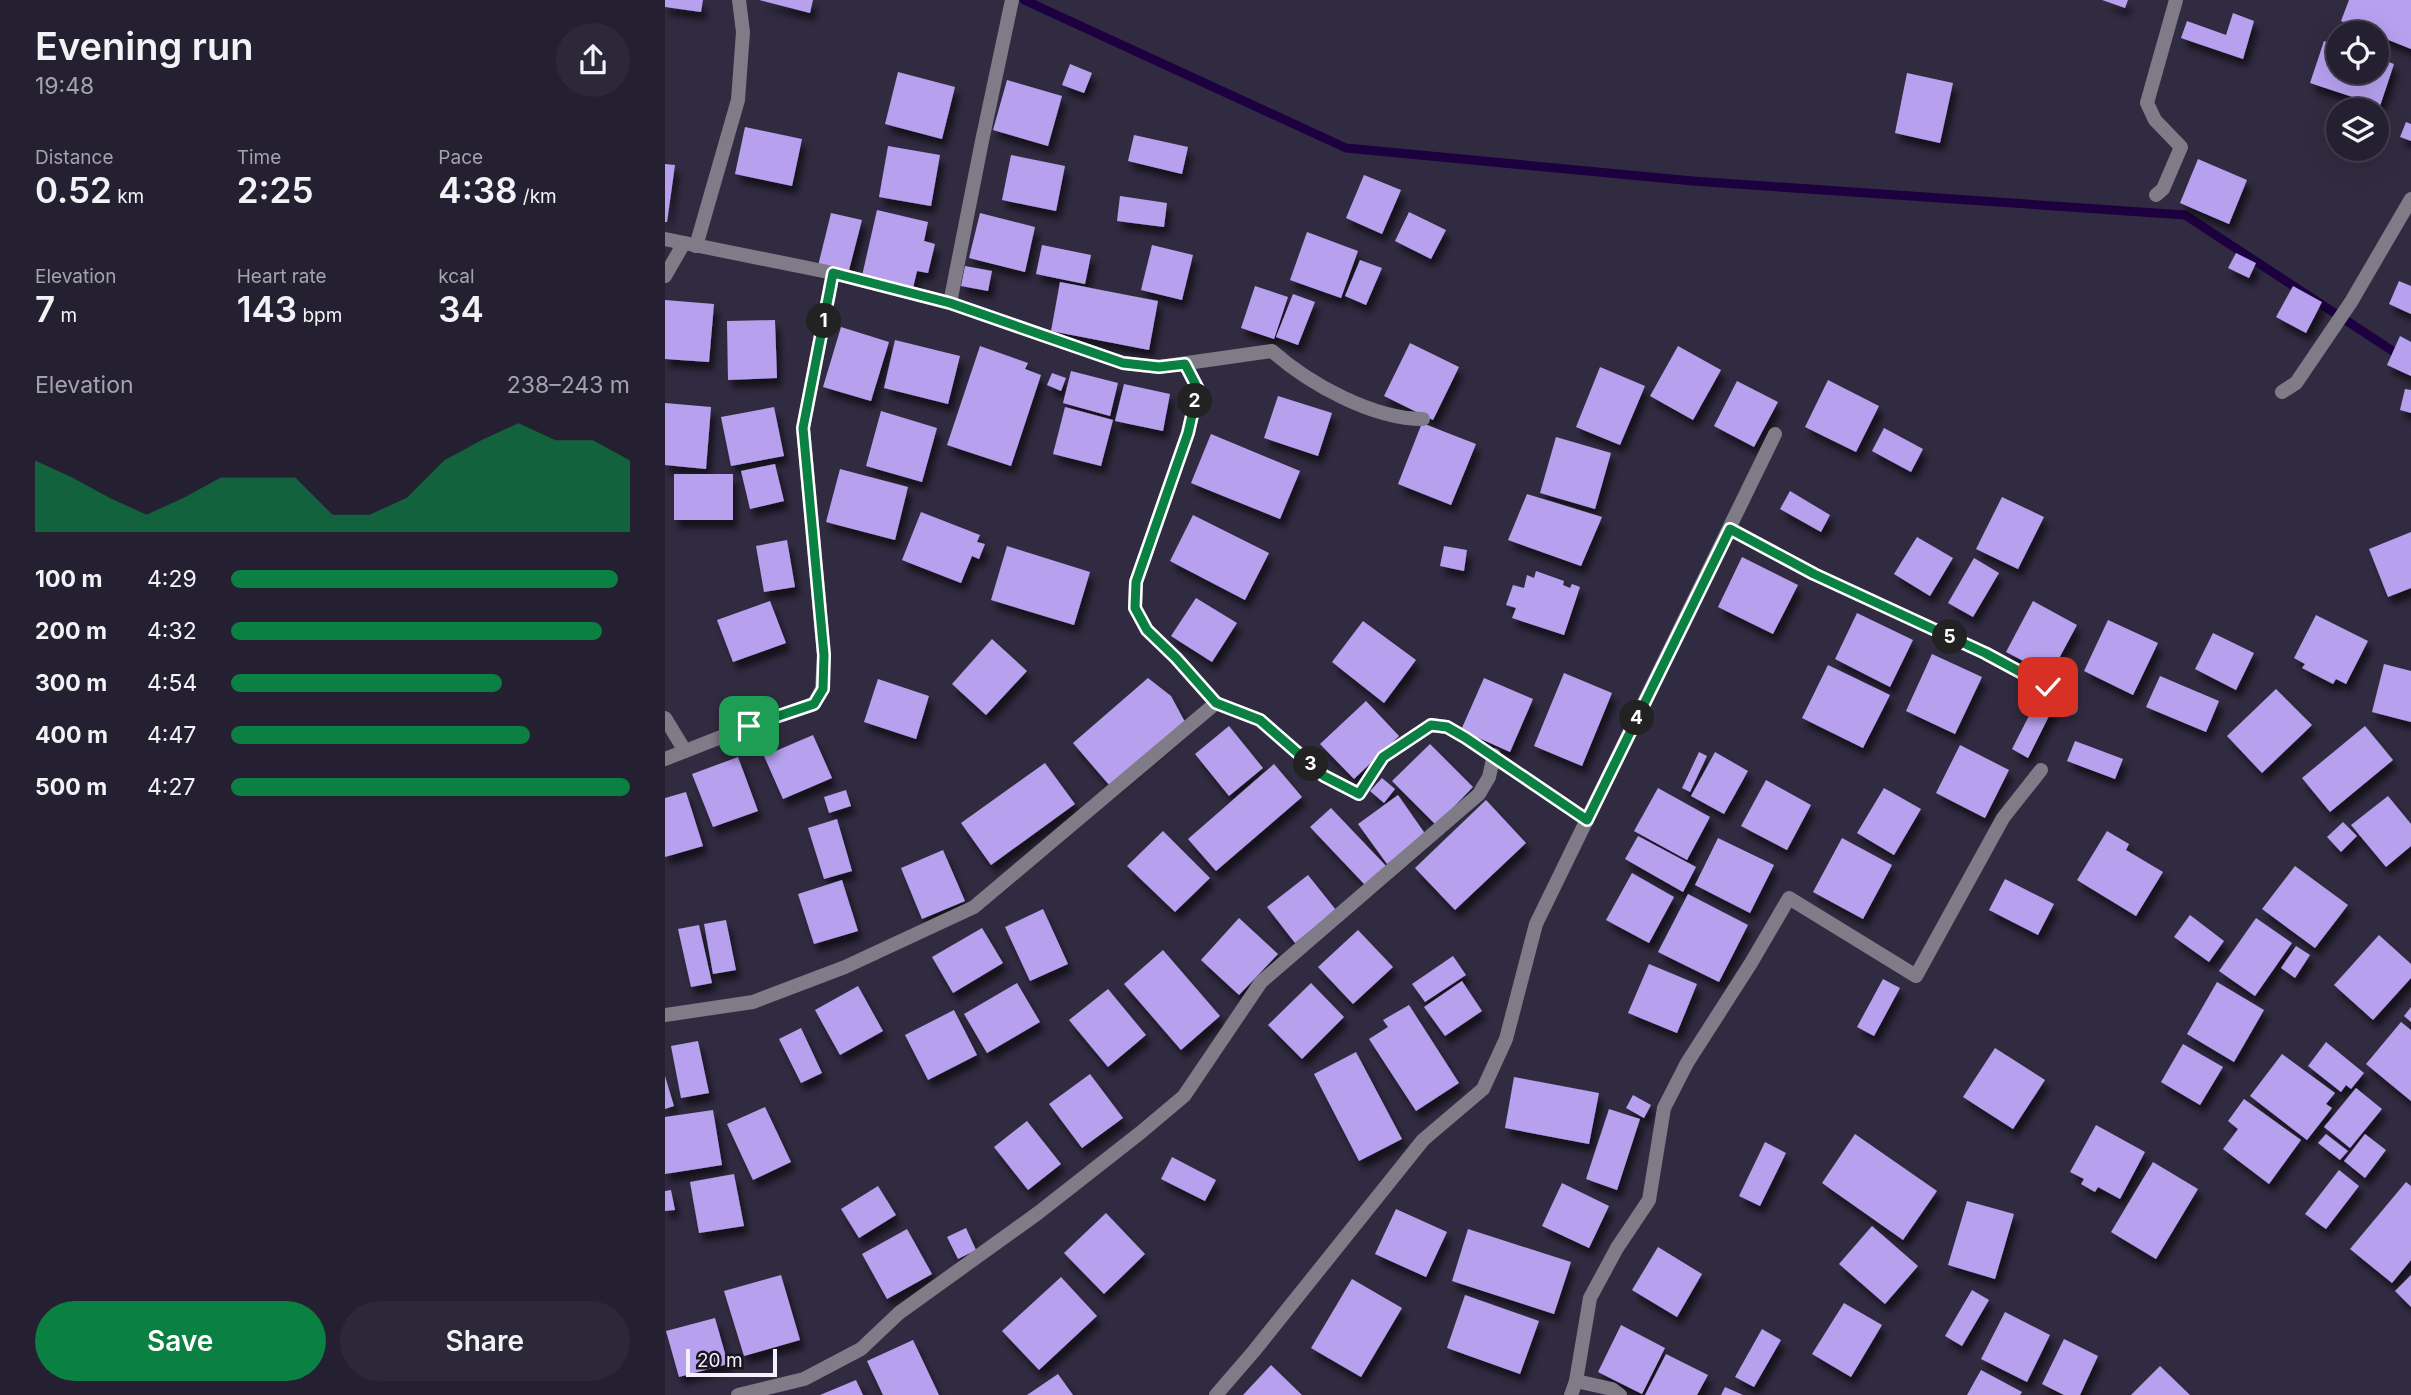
<!DOCTYPE html>
<meta charset="utf-8">
<style>
body{margin:0;font-family:Inter,sans-serif;background:#2d2839;color:#f1f3f6;height:100vh;display:flex;flex-direction:column;font-size:26px;white-space:nowrap}
*{box-sizing:border-box;margin:0}
p{font-size:23px;color:#a3a3ab}
.icon{flex:none;width:38px;height:38px;fill:none;stroke:currentColor;stroke-width:2;stroke-linecap:round;stroke-linejoin:round}
.map{position:relative;flex:1;overflow:hidden}
.details{display:flex;flex-direction:column;background:#252031;width:665px}
.details>*{flex:none}
.controls{position:absolute;left:1661px;top:21px;display:grid;gap:14px}
.controls a{display:grid;place-items:center;width:63px;height:63px;border-radius:50%;background:#252031;box-shadow:0 7px 28px #0002,0 0 0 2px #423e4d;font-size:35px}
.scale{position:absolute;left:21px;bottom:18px;width:91px;box-sizing:border-box;padding-left:7px;border:4px solid #f4f1fd;border-top:0;font-size:19px;line-height:24px;white-space:nowrap;color:#f4f1fd;-webkit-text-stroke:5px #18151f;paint-order:stroke}
.pin{position:absolute;display:grid;place-items:center;width:60px;height:60px;color:#fff;margin:-30px;border-radius:14px;box-shadow:0 4px 10px #0006}
.km{position:absolute;width:35px;height:35px;margin:-18px;border-radius:50%;background:#222;color:#fff;font-size:19px;line-height:35px;text-align:center}
.round{display:grid;place-items:center;flex:none;width:74px;height:74px;border-radius:37px;background:#2d2839}
.overview{display:flex;align-items:center;justify-content:space-between;height:119px;padding:0 35px}
h1{font-size:38px;font-weight:600;line-height:52px}
.metrics{display:grid;grid-template-columns:repeat(3,1fr);gap:10px;height:119px;padding:7px 35px}
.metrics div{display:grid;align-content:center}
.metrics b{font-size:35px;font-weight:600}
.metrics small{font-size:19px;font-weight:400}
.metrics p{font-size:19px}
.chart{height:196px;padding:14px 35px}
.chart p{display:flex;justify-content:space-between}
.chart svg{width:100%;height:126px;margin-top:7px;fill:#0b8043;opacity:.7}
.action{display:flex;gap:14px;margin-top:auto;padding:14px 35px}
.action a{flex:1;height:80px;border-radius:42px;background:#0b8043;color:#fff;font-size:28px;font-weight:600;line-height:80px;text-align:center}
.action a+a{background:#2d2839;color:#f1f3f6}
ul{padding:0 35px;list-style:none;font-size:23px}
li{display:grid;grid-template-columns:112px 84px 1fr;align-items:center;height:52px}
li i{height:18px;border-radius:9px;background:#0b8043}
main{display:flex;flex:1;min-height:0}
.map>svg:first-child{display:block}
.lines{fill:none;stroke-linecap:round;stroke-linejoin:round}
.stream{stroke:#1d0040;stroke-width:9}
.building{fill:#b7a1ef;filter:url(#shadow)}
.street{stroke:#7f7c88;stroke-width:14}
.route-casing{stroke:#fff;stroke-width:14}
.route{stroke:#0b8043;stroke-width:9}
</style>
<main>
<section class="details">
<div class="overview"><div><h1>Evening run</h1><p>19:48</p></div><a class="round"><svg class="icon" aria-label="share" viewBox="0 0 24 24"><path d="M12 15V3M7 8l5-5 5 5M5 13v7h14v-7"/></svg></a></div>
<div class="metrics">
<div><p>Distance</p><b>0.52<small> km</small></b></div>
<div><p>Time</p><b>2:25</b></div>
<div><p>Pace</p><b>4:38<small> /km</small></b></div>
</div>
<div class="metrics">
<div><p>Elevation</p><b>7<small> m</small></b></div>
<div><p>Heart rate</p><b>143<small> bpm</small></b></div>
<div><p>kcal</p><b>34</b></div>
</div>
<div class="chart"><p><span>Elevation</span>238–243 m</p>
<svg viewBox="0 0 160 44" preserveAspectRatio="none"><path d="M0 44V19L10 25L20 32L30 38L40 32L50 25L60 25L70 25L80 38L90 38L100 32L110 19L120 12L130 6L140 12L150 12L160 19V44z"/></svg>
</div>
<ul>
<li><b>100 m</b>4:29<i style="width:97%"></i></li>
<li><b>200 m</b>4:32<i style="width:93%"></i></li>
<li><b>300 m</b>4:54<i style="width:68%"></i></li>
<li><b>400 m</b>4:47<i style="width:75%"></i></li>
<li><b>500 m</b>4:27<i style="width:100%"></i></li>
</ul>
<div class="action"><a>Save</a><a>Share</a></div>
</section>
<div class="map">
<svg width="1746" height="1395" viewBox="0 0 1746 1395">
<defs>
<filter id="shadow"><feDropShadow dx="4.5" dy="8" stdDeviation="3.5" flood-color="#0009"/></filter>
</defs>
<rect width="100%" height="100%" fill="#312b41"/>
<g class="lines">
<path class="stream" d="M359,0L681,148L1028,181L1520,215L1746,363"/>
</g>
<g class="building">
<path d="M0,0H38L36,12L0,7Z"/>
<path d="M94,0H148L145,13Z"/>
<path d="M1437,0H1463L1460,8Z"/>
<path d="M1684,0H1746V49L1676,21Z"/>
<path d="M1568,13L1589,21L1578,59L1516,38L1522,21L1561,35Z"/>
<path d="M1659,41L1673,46V72H1712V58L1729,64L1715,106L1645,83Z"/>
<path d="M405,64L427,73L419,93L397,85Z"/>
<path d="M233,72L290,87L277,139L220,124Z"/>
<path d="M1242,73L1288,83L1275,143L1230,133Z"/>
<path d="M342,80L397,96L383,146L328,130Z"/>
<path d="M1741,122L1746,124V141L1735,137Z"/>
<path d="M80,127L137,139L127,186L70,174Z"/>
<path d="M469,135L523,147L517,174L463,161Z"/>
<path d="M223,146L275,155L266,206L214,197Z"/>
<path d="M346,155L400,166L391,211L337,200Z"/>
<path d="M1533,159L1582,180L1564,224L1515,203Z"/>
<path d="M0,164L10,165L2,222H0Z"/>
<path d="M699,175L736,190L717,234L681,218Z"/>
<path d="M455,196L502,203L499,227L452,221Z"/>
<path d="M212,210L263,222L259,241L270,244L263,273L252,271L248,288L197,276Z"/>
<path d="M744,212L781,230L766,259L730,241Z"/>
<path d="M166,213L197,220L183,274L153,266Z"/>
<path d="M315,213L370,227L360,272L304,258Z"/>
<path d="M642,232L693,251L676,298L625,280Z"/>
<path d="M377,245L426,255L420,284L371,274Z"/>
<path d="M487,245L528,255L517,300L476,290Z"/>
<path d="M1571,253L1591,263L1584,278L1563,268Z"/>
<path d="M695,260L717,268L701,305L680,296Z"/>
<path d="M300,266L327,271L323,291L296,286Z"/>
<path d="M1734,281L1746,286V314L1724,304Z"/>
<path d="M395,282L493,301L484,350L386,331Z"/>
<path d="M590,286L623,297L609,339L576,328Z"/>
<path d="M1628,286L1657,302L1641,333L1611,317Z"/>
<path d="M628,294L650,302L633,345L611,337Z"/>
<path d="M0,300L49,304L44,362L0,359Z"/>
<path d="M110,320L112,378L63,380L62,321Z"/>
<path d="M176,327L224,342L206,401L158,387Z"/>
<path d="M1735,336L1746,342V376L1722,365Z"/>
<path d="M230,340L295,356L283,404L219,388Z"/>
<path d="M745,343L794,367L768,420L719,396Z"/>
<path d="M315,346L363,363L360,369L376,375L346,466L282,445Z"/>
<path d="M1013,346L1056,370L1028,420L985,396Z"/>
<path d="M935,367L980,386L955,445L911,427Z"/>
<path d="M406,371L453,383L445,416L398,403Z"/>
<path d="M387,373L401,378L396,391L382,385Z"/>
<path d="M1163,380L1214,406L1191,452L1140,427Z"/>
<path d="M1072,381L1113,402L1089,447L1049,426Z"/>
<path d="M459,384L505,394L498,431L450,421Z"/>
<path d="M1740,389L1746,390V413L1735,410Z"/>
<path d="M613,396L667,413L653,456L599,438Z"/>
<path d="M0,403L46,407L41,469L0,465Z"/>
<path d="M109,407L119,456L66,466L56,417Z"/>
<path d="M400,407L448,420L436,466L388,454Z"/>
<path d="M216,411L272,428L257,482L201,466Z"/>
<path d="M757,423L811,444L786,505L733,484Z"/>
<path d="M1219,428L1258,449L1246,472L1207,451Z"/>
<path d="M546,434L635,471L615,519L526,483Z"/>
<path d="M891,437L946,453L930,509L875,493Z"/>
<path d="M110,464L119,501L85,509L76,471Z"/>
<path d="M175,469L243,487L230,540L161,522Z"/>
<rect x="9" y="474" width="59" height="46"/>
<path d="M1125,491L1165,515L1156,532L1115,509Z"/>
<path d="M862,494L937,517L916,566L843,540Z"/>
<path d="M1337,497L1379,517L1353,569L1311,549Z"/>
<path d="M256,512L315,535L312,542L320,544L314,559L307,556L296,583L237,560Z"/>
<path d="M528,515L604,553L580,600L505,561Z"/>
<path d="M1746,532V588L1723,597L1704,549Z"/>
<path d="M1252,537L1288,558L1265,596L1229,574Z"/>
<path d="M122,540L130,587L99,592L91,546Z"/>
<path d="M342,546L425,572L409,625L326,600Z"/>
<path d="M779,546L802,550L799,571L775,566Z"/>
<path d="M1077,557L1133,585L1108,634L1053,607Z"/>
<path d="M1309,558L1334,573L1308,617L1283,603Z"/>
<path d="M871,571L899,581L898,585L905,588L907,584L915,587L899,635L847,618L851,608L841,605L848,585L859,588L862,575L869,578Z"/>
<path d="M531,598L572,623L547,662L506,636Z"/>
<path d="M105,601L121,643L68,662L52,620Z"/>
<path d="M1368,601L1412,625L1385,675L1341,652Z"/>
<path d="M1192,613L1248,640L1225,687L1170,659Z"/>
<path d="M1651,615L1703,641L1681,684L1671,679L1668,684L1637,668L1640,664L1629,658Z"/>
<path d="M1443,620L1493,643L1468,695L1419,671Z"/>
<path d="M698,621L751,660L719,703L667,662Z"/>
<path d="M1548,633L1589,653L1571,690L1530,669Z"/>
<path d="M327,639L362,671L321,715L287,684Z"/>
<path d="M1267,654L1317,677L1290,734L1241,711Z"/>
<path d="M1719,664L1746,671V722L1707,712Z"/>
<path d="M1163,665L1225,695L1198,748L1137,718Z"/>
<path d="M899,673L947,693L917,766L869,746Z"/>
<path d="M1495,676L1554,701L1541,732L1481,707Z"/>
<path d="M483,678L506,696L520,722L445,786L408,743Z"/>
<path d="M819,678L868,699L845,752L796,730Z"/>
<path d="M213,679L264,696L251,739L199,722Z"/>
<path d="M1611,689L1647,725L1597,773L1562,736Z"/>
<path d="M1372,700L1388,708L1363,758L1347,749Z"/>
<path d="M701,701L734,736L689,779L655,744Z"/>
<path d="M564,726L598,768L564,796L530,754Z"/>
<path d="M1700,726L1728,760L1665,812L1637,778Z"/>
<path d="M148,735L167,778L118,799L99,756Z"/>
<path d="M1410,741L1458,759L1450,779L1402,761Z"/>
<path d="M765,744L808,787L771,825L727,781Z"/>
<path d="M1295,745L1344,770L1320,818L1271,793Z"/>
<path d="M1034,752L1042,756L1025,792L1017,788Z"/>
<path d="M1050,752L1083,771L1059,814L1026,796Z"/>
<path d="M73,757L93,811L48,827L27,774Z"/>
<path d="M380,763L410,804L326,865L296,823Z"/>
<path d="M609,764L637,797L551,871L523,839Z"/>
<path d="M717,778L730,789L719,803L705,791Z"/>
<path d="M1101,780L1146,805L1122,850L1076,826Z"/>
<path d="M993,788L1045,817L1022,860L969,831Z"/>
<path d="M1219,788L1256,809L1229,855L1192,833Z"/>
<path d="M181,790L186,806L164,813L159,797Z"/>
<path d="M21,792L38,846L0,857V798Z"/>
<path d="M733,795L761,835L722,864L693,824Z"/>
<path d="M1723,796L1746,824V846L1721,867L1686,825Z"/>
<path d="M821,800L861,843L790,910L750,868Z"/>
<path d="M666,808L722,867L701,886L645,827Z"/>
<path d="M172,819L187,871L159,879L143,828Z"/>
<path d="M1678,822L1692,836L1676,852L1662,837Z"/>
<path d="M498,831L545,878L510,912L462,866Z"/>
<path d="M1442,831L1464,844L1461,850L1498,872L1471,916L1412,880Z"/>
<path d="M973,836L1031,867L1018,892L960,859Z"/>
<path d="M1053,838L1109,865L1085,913L1030,885Z"/>
<path d="M1177,838L1227,865L1198,919L1148,892Z"/>
<path d="M278,850L300,901L257,919L236,868Z"/>
<path d="M1630,866L1683,905L1650,948L1597,909Z"/>
<path d="M967,873L1009,897L984,943L941,920Z"/>
<path d="M643,875L671,910L630,943L602,907Z"/>
<path d="M1340,879L1389,904L1373,935L1324,910Z"/>
<path d="M177,880L193,931L149,944L133,894Z"/>
<path d="M1023,894L1083,925L1054,982L993,952Z"/>
<path d="M378,909L403,964L365,981L340,927Z"/>
<path d="M1525,915L1559,941L1544,962L1509,937Z"/>
<path d="M574,918L613,954L574,995L536,960Z"/>
<path d="M1591,918L1627,943L1590,996L1554,971Z"/>
<path d="M61,920L71,970L48,974L39,924Z"/>
<path d="M34,925L47,983L26,987L13,929Z"/>
<path d="M317,928L338,963L288,993L267,957Z"/>
<path d="M693,930L728,967L688,1004L653,967Z"/>
<path d="M1714,935L1746,964V978L1708,1020L1669,985Z"/>
<path d="M1631,946L1645,955L1630,978L1616,968Z"/>
<path d="M498,950L555,1016L516,1050L459,984Z"/>
<path d="M788,956L801,975L760,1002L747,984Z"/>
<path d="M984,964L1032,984L1012,1033L963,1013Z"/>
<path d="M1218,979L1235,988L1209,1036L1192,1027Z"/>
<path d="M797,981L817,1011L780,1036L759,1007Z"/>
<path d="M1552,982L1599,1010L1569,1062L1522,1034Z"/>
<path d="M352,983L375,1022L322,1053L299,1014Z"/>
<path d="M646,983L679,1017L637,1059L603,1025Z"/>
<path d="M193,986L218,1031L175,1055L150,1010Z"/>
<path d="M443,989L481,1035L443,1067L404,1020Z"/>
<path d="M744,1005L794,1083L751,1111L704,1039L723,1027L718,1020Z"/>
<path d="M1746,1007V1022L1739,1016Z"/>
<path d="M289,1010L312,1055L263,1080L240,1035Z"/>
<path d="M1736,1022L1746,1030V1101L1701,1064Z"/>
<path d="M136,1028L157,1073L136,1083L114,1039Z"/>
<path d="M33,1041L44,1093L16,1098L6,1046Z"/>
<path d="M1661,1042L1699,1073L1686,1089L1681,1085L1676,1092L1643,1066Z"/>
<path d="M1518,1044L1558,1067L1535,1105L1496,1082Z"/>
<path d="M1330,1048L1380,1080L1348,1129L1298,1097Z"/>
<path d="M691,1052L737,1139L694,1161L649,1074Z"/>
<path d="M1617,1054L1670,1093L1661,1104L1667,1108L1642,1140L1585,1096Z"/>
<path d="M425,1074L458,1118L417,1148L384,1104Z"/>
<path d="M0,1076L9,1106L0,1109Z"/>
<path d="M849,1077L934,1093L924,1144L840,1128Z"/>
<path d="M1691,1088L1717,1109L1685,1148L1659,1127Z"/>
<path d="M968,1095L986,1105L979,1118L961,1108Z"/>
<path d="M1579,1099L1636,1140L1604,1184L1558,1149L1573,1129L1563,1121Z"/>
<path d="M100,1107L126,1162L88,1180L62,1124Z"/>
<path d="M944,1109L975,1119L952,1190L921,1179Z"/>
<path d="M48,1110L57,1165L0,1174V1117Z"/>
<path d="M362,1121L396,1164L363,1190L329,1147Z"/>
<path d="M1431,1125L1480,1152L1455,1199L1433,1187L1430,1192L1416,1184L1419,1179L1405,1172Z"/>
<path d="M1190,1134L1272,1191L1238,1240L1157,1183Z"/>
<path d="M1661,1134L1683,1151L1675,1160L1653,1143Z"/>
<path d="M1700,1134L1721,1150L1700,1178L1679,1161Z"/>
<path d="M1100,1142L1121,1153L1095,1206L1074,1196Z"/>
<path d="M507,1157L551,1180L540,1201L496,1179Z"/>
<path d="M1488,1162L1533,1189L1491,1259L1446,1232Z"/>
<path d="M1674,1170L1694,1186L1661,1229L1640,1214Z"/>
<path d="M69,1174L79,1226L34,1233L25,1182Z"/>
<path d="M1741,1182L1746,1186V1260L1727,1283L1685,1249Z"/>
<path d="M897,1183L944,1206L924,1248L877,1226Z"/>
<path d="M213,1186L231,1215L194,1238L176,1209Z"/>
<path d="M6,1190L10,1210L0,1211V1191Z"/>
<path d="M1302,1201L1349,1214L1330,1279L1283,1265Z"/>
<path d="M731,1209L782,1232L761,1277L710,1254Z"/>
<path d="M441,1213L480,1254L439,1294L399,1253Z"/>
<path d="M1207,1226L1253,1266L1220,1304L1174,1264Z"/>
<path d="M301,1228L311,1250L293,1259L282,1237Z"/>
<path d="M242,1229L267,1274L222,1299L197,1254Z"/>
<path d="M803,1229L906,1262L889,1314L787,1281Z"/>
<path d="M993,1247L1037,1274L1012,1317L967,1290Z"/>
<path d="M116,1275L135,1340L79,1356L59,1291Z"/>
<path d="M1746,1275V1307L1730,1291Z"/>
<path d="M396,1277L432,1316L374,1370L337,1331Z"/>
<path d="M687,1279L737,1308L696,1377L646,1348Z"/>
<path d="M1307,1290L1324,1300L1297,1346L1280,1336Z"/>
<path d="M800,1295L874,1321L855,1374L782,1348Z"/>
<path d="M1179,1303L1217,1325L1186,1377L1147,1354Z"/>
<path d="M1340,1312L1385,1335L1362,1382L1316,1359Z"/>
<path d="M50,1318L63,1364L14,1377L1,1331Z"/>
<path d="M956,1325L1000,1348L977,1394L933,1372Z"/>
<path d="M1097,1329L1116,1340L1089,1387L1070,1377Z"/>
<path d="M1399,1339L1433,1356L1415,1395H1399L1377,1384Z"/>
<path d="M248,1340L274,1395H218L202,1361Z"/>
<path d="M1001,1354L1043,1375L1032,1395H980Z"/>
<path d="M606,1365L637,1395H578Z"/>
<path d="M1495,1366L1525,1395H1466Z"/>
<path d="M1316,1370L1357,1392L1355,1395H1302Z"/>
<path d="M393,1374L408,1395H362Z"/>
<path d="M191,1380L198,1395H155Z"/>
<path d="M1060,1387L1078,1395H1056Z"/>
</g>
<g class="lines">
<g class="street">
<path d="M1491,195L1498,189L1516,147L1490,120L1482,103L1511,0"/>
<path d="M0,239L168,273L285,303L458,363L494,367L607,351C644,384 708,419 758,419"/>
<path d="M31,246L73,100L78,32L74,0"/>
<path d="M0,276L19,243"/>
<path d="M285,303L317,141L347,0"/>
<path d="M520,364L533,389L523,433L471,582L470,608L482,630L511,658L551,703L595,720L659,776L694,794L718,757L766,725L782,727L801,738L922,820"/>
<path d="M1617,392L1631,383L1686,302L1746,199"/>
<path d="M1065,529L1149,574L1320,653L1383,687L1406,708"/>
<path d="M0,718L20,751"/>
<path d="M0,759L84,726L149,704L157,689L159,655L138,428L168,273"/>
<path d="M0,1015L88,1002L180,967L309,907L551,703"/>
<path d="M911,1381L947,1389L955,1395"/>
<path d="M73,1395L139,1379L196,1349L234,1313L373,1213L475,1133L519,1096L596,982L814,794L824,777L829,755"/>
<path d="M551,1395L589,1351L758,1140L818,1089L841,1039L871,924L1110,434"/>
<path d="M906,1395L911,1381L925,1298L952,1248L984,1200L999,1108L1022,1063L1086,963L1124,898L1251,976L1338,818L1376,770"/>
</g>
</g>
<g class="lines">
<g class="route-casing">
<path id="route" d="M84,726L149,704L158,689L159,655L138,428L168,273L285,303L458,363L494,367L520,364L533,389L523,433L471,582L470,608L482,630L511,658L551,703L595,720L659,776L694,794L718,757L766,725L782,727L801,738L922,820L1065,529L1149,574L1320,653L1383,687"/>
</g>
<use href="#route" class="route"/>
</g>
</svg>
<div class="controls">
<a><svg class="icon" aria-label="locate" viewBox="0 0 24 24"><circle cx="12" cy="12" r="6"/><path d="M12 2v4M12 18v4M2 12h4M18 12h4"/></svg></a>
<a><svg class="icon" aria-label="layers" viewBox="0 0 24 24"><path d="M12 4l9 5-9 5-9-5zM3 14l9 5 9-5"/></svg></a>
</div>
<div class="scale">20 m</div>
<div class="pin" style="left:84px;top:726px;background:#1e9e55"><svg class="icon" aria-label="arrive" viewBox="0 0 24 24"><path d="M6 21V4h12l-3 4 3 4H6"/></svg></div>
<div class="pin" style="left:1383px;top:687px;background:#d93025"><svg class="icon" aria-label="check" viewBox="0 0 24 24"><path d="M5 12l5 5 9-10"/></svg></div>
<b class="km" style="left:159px;top:321px">1</b>
<b class="km" style="left:530px;top:401px">2</b>
<b class="km" style="left:646px;top:764px">3</b>
<b class="km" style="left:972px;top:718px">4</b>
<b class="km" style="left:1285px;top:637px">5</b>
</div>
</main>
